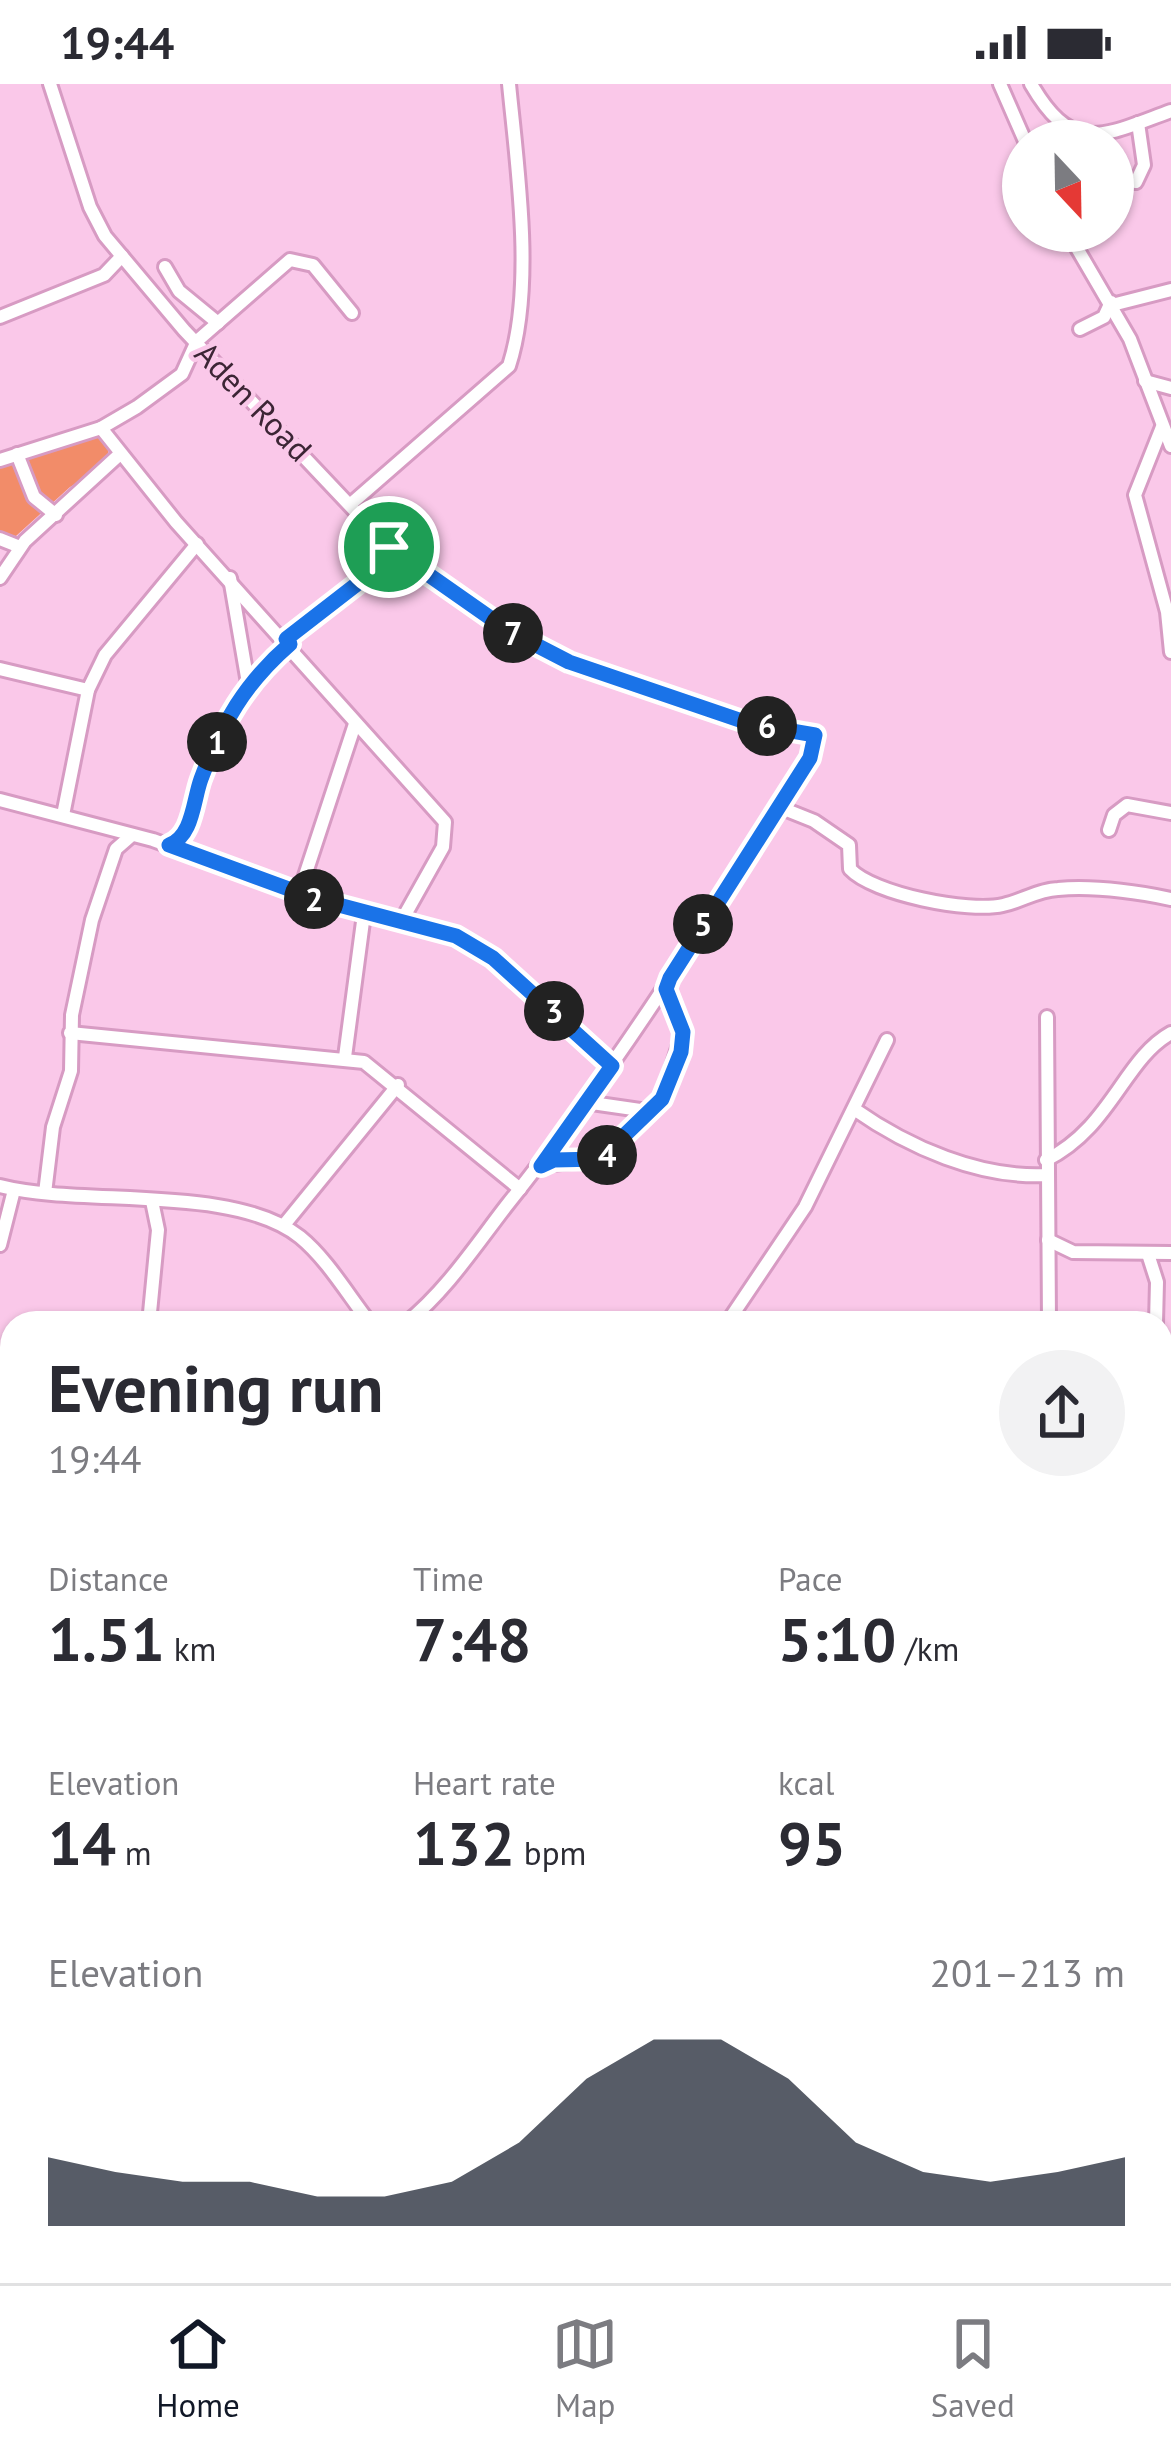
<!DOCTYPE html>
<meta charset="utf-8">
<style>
body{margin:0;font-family:"PT Sans",sans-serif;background:#f2f2f3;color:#2b2b33;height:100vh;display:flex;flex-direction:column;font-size:45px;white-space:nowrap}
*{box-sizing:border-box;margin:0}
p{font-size:39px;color:#7c7c81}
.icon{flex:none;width:66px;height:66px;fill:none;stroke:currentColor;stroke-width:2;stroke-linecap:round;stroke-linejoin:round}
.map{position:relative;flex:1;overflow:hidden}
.details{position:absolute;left:0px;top:1227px;width:1173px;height:972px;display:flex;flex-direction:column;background:#fff;border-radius:36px 36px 0 0;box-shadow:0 3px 9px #0004}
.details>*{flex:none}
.needle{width:78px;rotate:158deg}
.fabs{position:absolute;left:1002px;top:36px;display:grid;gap:24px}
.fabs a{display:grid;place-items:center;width:132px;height:132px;border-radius:50%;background:#fff;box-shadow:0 3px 9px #0004;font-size:60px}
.pin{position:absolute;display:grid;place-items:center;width:102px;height:102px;color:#fff;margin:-51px;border:6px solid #fff;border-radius:50%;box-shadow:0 3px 12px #0007}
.km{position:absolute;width:60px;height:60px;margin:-30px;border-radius:50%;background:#222;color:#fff;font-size:33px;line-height:60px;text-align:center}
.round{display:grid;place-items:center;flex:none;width:126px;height:126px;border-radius:63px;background:#f2f2f3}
.summary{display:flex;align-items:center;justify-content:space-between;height:204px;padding:0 48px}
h1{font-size:66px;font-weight:600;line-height:90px}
.stats{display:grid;grid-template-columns:repeat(3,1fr);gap:18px;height:204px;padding:12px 48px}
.stats div{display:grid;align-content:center}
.stats b{font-size:60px;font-weight:600}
.stats small{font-size:33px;font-weight:400}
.stats p{font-size:33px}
.chart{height:336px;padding:24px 48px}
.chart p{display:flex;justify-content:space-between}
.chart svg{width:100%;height:216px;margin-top:12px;fill:#111827;opacity:.7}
.status{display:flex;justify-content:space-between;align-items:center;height:84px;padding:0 60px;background:#fff;direction:ltr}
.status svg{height:33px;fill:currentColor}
.dock{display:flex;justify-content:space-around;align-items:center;height:168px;border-top:3px solid #e1e1e2;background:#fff;font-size:33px;color:#7c7c81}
.dock a{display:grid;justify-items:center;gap:6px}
.dock .selected{color:#111827}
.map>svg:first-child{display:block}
.green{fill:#f28c69}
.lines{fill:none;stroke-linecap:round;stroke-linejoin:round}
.minor-casing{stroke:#d79bc3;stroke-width:18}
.minor{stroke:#fff;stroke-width:12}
.route-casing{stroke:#fff;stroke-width:24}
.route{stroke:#1a73e8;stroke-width:15}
.labels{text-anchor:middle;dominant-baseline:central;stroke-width:9;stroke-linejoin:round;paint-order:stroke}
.street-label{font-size:33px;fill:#3c2535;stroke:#fac8e9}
</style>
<div class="status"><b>19:44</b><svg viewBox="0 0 49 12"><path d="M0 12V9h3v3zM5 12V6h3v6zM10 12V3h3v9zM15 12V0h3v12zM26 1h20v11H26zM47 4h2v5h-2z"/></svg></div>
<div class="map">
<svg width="1171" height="2199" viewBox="0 0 1171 2199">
<rect width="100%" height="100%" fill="#fac8e9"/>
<path class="green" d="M100,350L109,363L106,382L70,403L16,452L0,450V381L68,354L81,359Z"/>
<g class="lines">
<g class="minor-casing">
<g id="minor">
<path d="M50,0L90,123L105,152L184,246L389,463L509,547L569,577L751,640L806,647L816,654L810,674C714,827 620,980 507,1121C476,1161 446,1207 406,1239"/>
<path d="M1000,0L1025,57"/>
<path d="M1031,0C1073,72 1102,52 1171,27"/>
<path d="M1136,98L1144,81L1138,39"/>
<path d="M1067,147L1130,255L1171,362"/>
<path d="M165,183L179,207L218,239"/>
<path d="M1112,221L1171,206"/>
<path d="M0,233L104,191L122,172"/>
<path d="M1080,245L1104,233L1111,218"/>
<path d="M1145,297L1171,304"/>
<path d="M1162,343L1135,411L1167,528L1171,568"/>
<path d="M101,344L176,438L445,738L443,763L402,836"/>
<path d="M17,370L34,413L56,431"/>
<path d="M0,376L101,344L137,323L182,290L197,257L290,176L313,181L352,229"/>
<path d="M352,419L509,282C535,202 517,83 509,0"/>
<path d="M0,455L20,463"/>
<path d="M0,494L25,457L120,370"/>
<path d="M230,494L248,599"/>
<path d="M286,555L357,500L389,463"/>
<path d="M0,585L88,606"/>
<path d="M0,716L153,756L316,815L456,852L493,874L612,982"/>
<path d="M779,723L814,737L849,761L850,785C873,810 969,829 1003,821C1022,817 1037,806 1058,805C1092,802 1137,808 1171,815"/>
<path d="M63,731L88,606L105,571L197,460"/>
<path d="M1109,746L1114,731L1127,721L1171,729"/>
<path d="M169,761C193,751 193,717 201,695C223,636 243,601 290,560"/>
<path d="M299,810L355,640"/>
<path d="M1047,933L1049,1239"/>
<path d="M70,949L364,978L520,1105"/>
<path d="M345,973L364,830"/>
<path d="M585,1018L647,1027"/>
<path d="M854,1025C908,1063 980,1095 1048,1091"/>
<path d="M1046,1076C1111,1044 1124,975 1171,949"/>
<path d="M542,1081L600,1075L662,1015L683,948L666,905"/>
<path d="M0,1102C82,1123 234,1100 300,1153C327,1175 348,1211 370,1239"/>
<path d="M45,1109L53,1043L71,987L72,931L92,836L116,765L132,751"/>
<path d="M284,1141L398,1001"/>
<path d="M1048,1156L1073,1168L1171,1169"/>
<path d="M0,1161L14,1106"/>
<path d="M1148,1170L1157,1198L1156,1239"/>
<path d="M149,1239L158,1146L152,1117"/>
<path d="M727,1239L805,1123L887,956"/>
<path d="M1161,1272L1171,1273"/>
<path d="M0,1381L12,1379"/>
<path d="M0,1508L12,1516"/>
<path d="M1161,1592H1171"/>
<path d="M1161,1700H1171"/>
<path d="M0,1945L12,1953"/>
<path d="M1161,1999L1171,2009"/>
<path d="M592,2187L600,2199"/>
<path d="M649,2199L670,2187"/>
<path d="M1067,2199L1070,2187"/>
</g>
</g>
<use href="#minor" class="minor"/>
</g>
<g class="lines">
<g class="route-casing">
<path id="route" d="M389,463L509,547L569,578L751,640L815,651L810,674L670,894L666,905L683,948L681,968L662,1015L600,1075L554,1076L541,1082L612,982L493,874L456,852L316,815L169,761C193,752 193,717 201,695C222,639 245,599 290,560L286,555L357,500Z"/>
</g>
<use href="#route" class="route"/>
</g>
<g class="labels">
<g class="street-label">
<text transform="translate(254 317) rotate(46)">Aden Road</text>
</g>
</g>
</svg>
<div class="fabs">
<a><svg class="needle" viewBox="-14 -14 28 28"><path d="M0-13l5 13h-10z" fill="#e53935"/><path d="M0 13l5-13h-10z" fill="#7c7c81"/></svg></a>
</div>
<div class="pin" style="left:389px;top:463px;background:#1e9e55"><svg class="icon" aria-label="arrive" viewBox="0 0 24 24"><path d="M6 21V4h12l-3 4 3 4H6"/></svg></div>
<b class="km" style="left:217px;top:658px">1</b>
<b class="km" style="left:314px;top:815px">2</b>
<b class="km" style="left:554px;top:927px">3</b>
<b class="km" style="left:607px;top:1071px">4</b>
<b class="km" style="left:703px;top:840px">5</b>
<b class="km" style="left:767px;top:642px">6</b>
<b class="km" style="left:513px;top:549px">7</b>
<section class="details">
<div class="summary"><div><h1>Evening run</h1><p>19:44</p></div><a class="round"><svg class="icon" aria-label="share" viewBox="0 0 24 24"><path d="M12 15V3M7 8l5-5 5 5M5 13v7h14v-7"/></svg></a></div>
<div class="stats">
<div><p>Distance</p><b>1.51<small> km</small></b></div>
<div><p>Time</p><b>7:48</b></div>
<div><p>Pace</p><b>5:10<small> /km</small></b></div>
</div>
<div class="stats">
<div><p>Elevation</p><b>14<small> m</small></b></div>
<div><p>Heart rate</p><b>132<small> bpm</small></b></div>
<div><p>kcal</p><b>95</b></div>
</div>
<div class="chart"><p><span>Elevation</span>201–213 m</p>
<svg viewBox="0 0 160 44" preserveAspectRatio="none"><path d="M0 44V30L10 33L20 35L30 35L40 38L50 38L60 35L70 27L80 14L90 6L100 6L110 14L120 27L130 33L140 35L150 33L160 30V44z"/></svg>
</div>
</section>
</div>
<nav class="dock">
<a class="selected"><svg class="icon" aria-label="home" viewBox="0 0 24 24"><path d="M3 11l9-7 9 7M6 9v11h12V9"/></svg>Home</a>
<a><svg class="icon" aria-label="map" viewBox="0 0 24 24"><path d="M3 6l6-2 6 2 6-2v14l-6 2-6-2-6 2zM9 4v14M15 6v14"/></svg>Map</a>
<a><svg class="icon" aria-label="saved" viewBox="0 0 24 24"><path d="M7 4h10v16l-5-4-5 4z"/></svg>Saved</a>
</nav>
